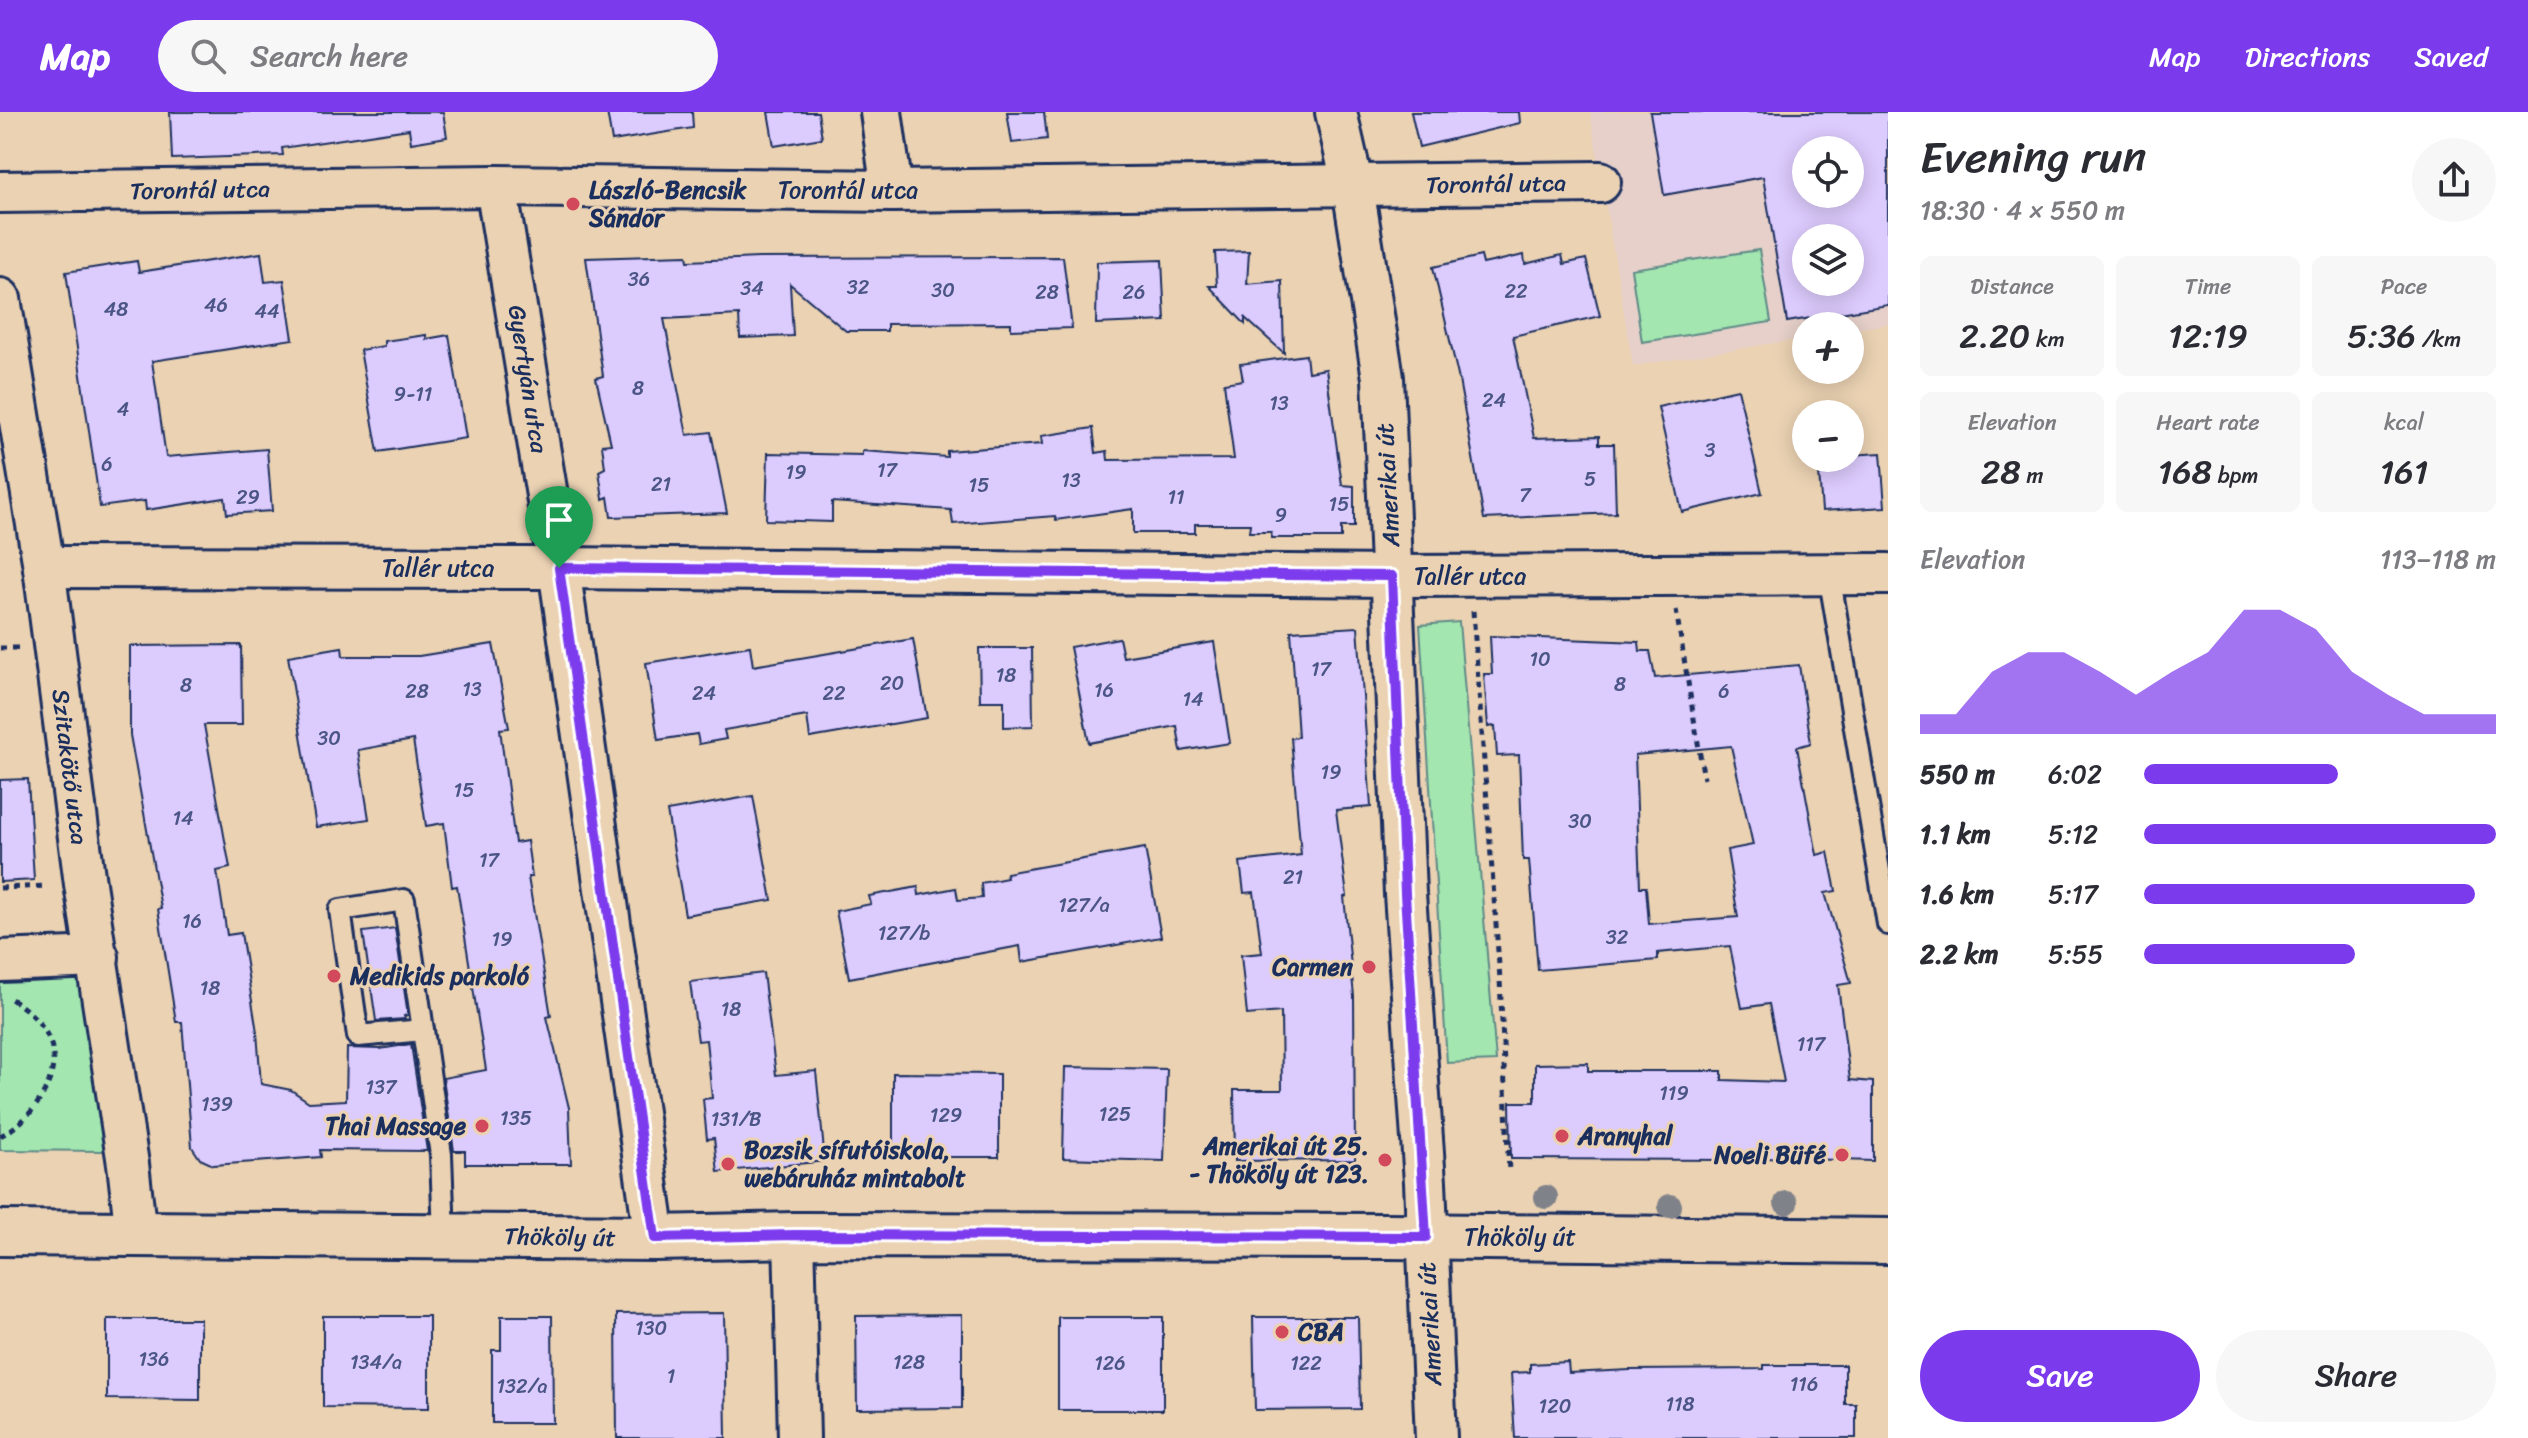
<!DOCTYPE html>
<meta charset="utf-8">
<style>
body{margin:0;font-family:Sriracha,sans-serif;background:#f7f7f7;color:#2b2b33;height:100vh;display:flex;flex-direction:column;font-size:30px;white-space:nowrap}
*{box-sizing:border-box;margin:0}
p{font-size:26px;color:#7c7c81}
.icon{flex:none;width:44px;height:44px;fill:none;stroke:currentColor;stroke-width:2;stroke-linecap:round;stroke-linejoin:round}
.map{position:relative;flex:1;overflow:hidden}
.drawer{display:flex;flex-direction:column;background:#fff;width:640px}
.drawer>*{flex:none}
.buttons{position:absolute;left:1792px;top:24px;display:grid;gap:16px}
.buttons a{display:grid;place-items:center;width:72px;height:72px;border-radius:50%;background:#fff;box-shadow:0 4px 20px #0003;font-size:40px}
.pin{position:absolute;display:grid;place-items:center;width:68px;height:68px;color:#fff;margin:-82px -34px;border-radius:50% 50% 50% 0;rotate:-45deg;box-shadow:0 0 8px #0007}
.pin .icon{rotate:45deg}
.round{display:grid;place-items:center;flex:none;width:84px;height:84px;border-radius:42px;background:#f7f7f7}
.head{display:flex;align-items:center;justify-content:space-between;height:136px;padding:0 32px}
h1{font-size:44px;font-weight:600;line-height:60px}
.figures{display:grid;grid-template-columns:repeat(3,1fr);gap:12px;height:136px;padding:8px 32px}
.figures div{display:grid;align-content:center;border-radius:12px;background:#f7f7f7;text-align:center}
.figures b{font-size:34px;font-weight:600}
.figures small{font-size:22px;font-weight:400}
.figures p{font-size:22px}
.chart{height:224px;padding:16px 32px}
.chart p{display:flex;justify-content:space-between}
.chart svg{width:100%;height:144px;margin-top:8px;fill:#7c3aed;opacity:.7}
.action{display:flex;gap:16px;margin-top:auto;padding:16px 32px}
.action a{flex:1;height:92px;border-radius:48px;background:#7c3aed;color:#fff;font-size:32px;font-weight:600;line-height:92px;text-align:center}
.action a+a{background:#f7f7f7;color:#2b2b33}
ul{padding:0 32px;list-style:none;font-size:26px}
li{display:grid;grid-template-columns:128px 96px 1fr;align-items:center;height:60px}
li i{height:20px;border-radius:10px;background:#7c3aed}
header{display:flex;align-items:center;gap:48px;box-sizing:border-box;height:112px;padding:0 40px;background:#7c3aed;color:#fff}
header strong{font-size:38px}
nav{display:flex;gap:44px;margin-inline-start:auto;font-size:28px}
.search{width:560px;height:72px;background:#f7f7f7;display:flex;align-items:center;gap:20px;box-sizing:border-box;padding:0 28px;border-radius:44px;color:#7c7c81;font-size:30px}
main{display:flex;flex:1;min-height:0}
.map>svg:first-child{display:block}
.built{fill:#e6d0c9;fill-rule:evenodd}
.green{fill:#a3e6b0;stroke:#5f8a87;stroke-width:2}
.building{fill:#dccbfd;stroke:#1b2f5e;stroke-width:2;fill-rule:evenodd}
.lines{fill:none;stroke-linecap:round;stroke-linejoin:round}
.service-casing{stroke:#1b2f5e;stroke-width:26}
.minor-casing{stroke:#1b2f5e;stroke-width:46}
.secondary-casing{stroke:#1b2f5e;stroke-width:50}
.path{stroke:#1b2f5e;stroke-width:5;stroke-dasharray:6 6;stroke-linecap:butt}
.service{stroke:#ebd2b3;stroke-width:20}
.minor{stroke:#ebd2b3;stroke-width:40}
.secondary{stroke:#ebd2b3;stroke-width:44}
.tree{fill:#808289}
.route-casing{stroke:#fff;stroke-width:16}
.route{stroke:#7c3aed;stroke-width:10}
.poi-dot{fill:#d1495b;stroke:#ebd2b3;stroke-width:3}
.labels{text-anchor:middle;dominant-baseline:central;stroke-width:6;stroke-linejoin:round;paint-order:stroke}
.number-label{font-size:20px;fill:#4b5686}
.street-label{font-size:24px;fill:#1b2f5e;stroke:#ebd2b3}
.poi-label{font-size:24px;font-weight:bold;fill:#1b2f5e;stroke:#ebd2b3;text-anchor:start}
</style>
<header>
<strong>Map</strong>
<div class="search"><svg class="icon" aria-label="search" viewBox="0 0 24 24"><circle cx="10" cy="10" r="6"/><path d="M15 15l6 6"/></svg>Search here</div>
<nav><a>Map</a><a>Directions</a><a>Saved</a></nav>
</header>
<main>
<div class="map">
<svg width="1888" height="1326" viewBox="0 0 1888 1326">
<rect width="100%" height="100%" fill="#ebd2b3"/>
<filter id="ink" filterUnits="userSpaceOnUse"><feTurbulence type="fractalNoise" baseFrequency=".0125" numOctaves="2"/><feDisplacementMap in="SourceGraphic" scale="16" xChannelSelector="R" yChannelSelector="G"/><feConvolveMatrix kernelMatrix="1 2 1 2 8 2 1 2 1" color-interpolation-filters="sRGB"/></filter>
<g filter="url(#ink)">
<path class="built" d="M1590,0H1888V212L1850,218V214H1806V226L1633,254ZM1806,38H1850V82H1806ZM1806,126H1850V170H1806Z"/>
<g class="green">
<path d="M1759,138L1771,210L1642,230L1631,157Z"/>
<path d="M1459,510L1496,949L1447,951L1420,513Z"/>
<path d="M80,854L104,1039L0,1038V857Z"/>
</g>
<g class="building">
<path d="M170,0H443L447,25L411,31L409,17L282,36L283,43L172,47Z"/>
<path d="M607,0H692L693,16L612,29Z"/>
<path d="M768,0H818L822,26L774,34Z"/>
<path d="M1007,0H1044L1047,27L1012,31Z"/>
<path d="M1411,0H1519L1520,11L1419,35Z"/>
<path d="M1650,0H1888V193L1787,210L1763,65L1664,83ZM1806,38H1850V82H1806ZM1806,126H1850V170H1806Z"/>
<path d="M1249,139L1247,172L1282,169L1284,241L1245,206V212L1209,174H1217L1215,140Z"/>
<path d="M261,141L265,170L284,168L293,227L152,249L166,345L267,337L272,399L227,402L225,386L146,398L145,389L100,395L66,160L137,149L139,160Z"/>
<path d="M687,143L688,149L759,146L1063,145L1072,216L1011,218V211L887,212V219H846L790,172L793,224L740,226L739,203L664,207L687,323L711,320L727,401L611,405L608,385L603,387L599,359L605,356L602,333L611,332L596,266L603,264L586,146Z"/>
<path d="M1524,143L1525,152L1562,143L1564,152L1586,147L1600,204L1513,224L1534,326L1599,324V332H1614L1616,401L1484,407L1459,268L1433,155L1481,144L1483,152Z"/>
<path d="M1162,148L1165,209L1096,212L1097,150Z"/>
<path d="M426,223V227L449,223L466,326L378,340L360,238L384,234V229Z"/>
<path d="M1306,243L1308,260L1326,257L1342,373L1354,374V415H1341V426H1271V420H1249L1250,412H1195V421H1133V397L1056,408L1055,404L953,412L951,398L832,390V410L766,408L768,341L862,343V339L947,345V339L1042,332L1041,324L1093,316L1096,341L1107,339L1108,348L1234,347L1224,271L1243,268L1240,252Z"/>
<path d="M1738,277L1762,381L1682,400L1658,295Z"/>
<path d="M1881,341L1885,395L1822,399L1819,361H1823L1822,346H1850V343Z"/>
<path d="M1358,515L1371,695L1336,698L1347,784L1344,785L1354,884L1355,1048L1235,1049L1234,978H1282L1281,900L1247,903L1241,843L1262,841L1254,780L1244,781L1240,750L1301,743L1291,626L1298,625L1291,519Z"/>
<path d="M1490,524L1639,530L1640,539H1650L1655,566L1799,553L1811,631L1797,635L1817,743L1828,740L1836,779L1825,781L1851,871L1838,873L1850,968L1873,970V1049L1730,1045V1048L1511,1047L1510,990H1535V952L1588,951V959H1722V968L1784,970L1769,892L1742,896L1730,834L1658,841V848L1538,858L1529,748H1523L1519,643L1497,644L1495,614L1488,615L1484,562H1492ZM1731,634L1753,733L1727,738L1738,805L1649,812L1646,775H1640L1635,643Z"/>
<path d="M1119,526L1123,545L1214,530L1230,631L1181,639L1177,614L1089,631L1070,535Z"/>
<path d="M913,527L927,606L810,626L807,604L724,618L726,627L699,632L697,622L658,628L646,551L750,534L753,554Z"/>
<path d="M493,532L509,616L500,617L515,731L527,729L532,765H528L551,904L547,905L569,996L571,1052H465V1039H454L443,966L486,958L457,774L452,775L444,711L426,714L413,628L358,638L369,707L316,715L288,544L342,535L343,544H419Z"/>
<path d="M241,533L242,613H204L230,756L217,759L227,823L241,821L257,920L261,972L291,978L309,990L346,988L347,936L380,937L411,932L427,1039L320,1038L321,1045L213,1053L200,1047L192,1035L182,910H176L158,797L161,796L130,623V534Z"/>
<path d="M979,536H1032L1033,614L1004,615V589H980Z"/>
<path d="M28,667L34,768L0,770V668Z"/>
<path d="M753,684L772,788L685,803L667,699Z"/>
<path d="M1145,736L1161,825L1022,850L1020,834L849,866L836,799L871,792L869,784L918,775L919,783L956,776L958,788L982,786L981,771L1007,766L1006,761Z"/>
<path d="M395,816L408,903L404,904L405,907L376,909L363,820Z"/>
<path d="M763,861L776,963L816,959L825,1049L718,1060L714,1026L707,1027L703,987L712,986L706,928L698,929L690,870Z"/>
<path d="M1065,955L1167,957L1164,1049L1063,1046Z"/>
<path d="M893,961L999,962V1045H893Z"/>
<path d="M724,1201L726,1326H617L616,1202Z"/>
<path d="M962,1203V1296L857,1297L856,1204Z"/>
<path d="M323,1204H429V1296L323,1295Z"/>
<path d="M501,1204H552L553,1311H492V1238H501Z"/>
<rect x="1058" y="1205" width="105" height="93"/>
<path d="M1253,1205H1358L1360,1297L1255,1298Z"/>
<path d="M107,1207H200V1288L107,1287Z"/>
<path d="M1568,1250L1569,1261L1630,1258L1764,1257V1253H1845V1292H1856V1326H1515L1511,1261L1530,1260V1252Z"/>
</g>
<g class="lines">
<g class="service-casing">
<g id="service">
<path d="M1829,462L1888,812"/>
<path d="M404,788L423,918L358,924L340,798Z"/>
<path d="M423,918L441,1043L444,1124"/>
</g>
</g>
<g class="minor-casing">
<g id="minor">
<path d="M881,0L892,79"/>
<path d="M1336,0L1353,75L1383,266L1405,782L1425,1070L1436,1326"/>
<path d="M496,74L559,456L655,1126"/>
<path d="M0,80L496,74L892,79L1600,70"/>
<path d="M0,187L44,455L85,772L128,1052L136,1123"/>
<path d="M44,455L559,456L1392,464L1888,462"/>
<path d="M0,849L98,845"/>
<path d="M794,1123L799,1326"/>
</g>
</g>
<g class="secondary-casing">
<path id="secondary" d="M0,1121L655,1126L794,1123L1388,1124L1888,1129"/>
</g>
<g class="path">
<path d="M1676,498L1704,667"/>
<path d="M1473,499L1500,867L1509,1061"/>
<path d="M0,536H19"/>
<path d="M0,776L47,774"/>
<path d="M0,1024C32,1009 65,963 49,927C41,909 27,897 11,887"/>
</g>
<use href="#service" class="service"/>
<use href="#minor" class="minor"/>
<use href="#secondary" class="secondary"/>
</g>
<g class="tree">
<circle cx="1546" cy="1085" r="12"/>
<circle cx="1786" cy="1091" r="12"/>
<circle cx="1670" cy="1094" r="12"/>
</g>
</g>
<g class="lines" filter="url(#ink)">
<g class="route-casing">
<path id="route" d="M559,456L1392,464L1405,782L1426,1125L794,1123L655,1126Z"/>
</g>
<use href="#route" class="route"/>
</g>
<g class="poi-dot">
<circle cx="573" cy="92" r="8"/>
<circle cx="1369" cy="855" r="8"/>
<circle cx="334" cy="864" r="8"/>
<circle cx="482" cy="1014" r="8"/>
<circle cx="1562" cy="1024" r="8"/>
<circle cx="1842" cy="1043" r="8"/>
<circle cx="1385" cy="1048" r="8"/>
<circle cx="728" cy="1052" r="8"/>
<circle cx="1282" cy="1220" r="8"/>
</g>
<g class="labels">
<g class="number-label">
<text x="639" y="167">36</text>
<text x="858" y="175">32</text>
<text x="752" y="176">34</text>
<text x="943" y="178">30</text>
<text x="1516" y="179">22</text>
<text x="1047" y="180">28</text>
<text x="1134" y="180">26</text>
<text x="216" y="193">46</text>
<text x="116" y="197">48</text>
<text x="267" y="199">44</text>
<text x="638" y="276">8</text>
<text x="413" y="282">9-11</text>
<text x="1494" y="288">24</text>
<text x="1279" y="291">13</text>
<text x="123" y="297">4</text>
<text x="1710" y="338">3</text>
<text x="107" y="352">6</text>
<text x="887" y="358">17</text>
<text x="796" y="360">19</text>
<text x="1590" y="367">5</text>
<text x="1071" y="368">13</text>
<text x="661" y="372">21</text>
<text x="979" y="373">15</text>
<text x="1525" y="383">7</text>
<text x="248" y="385">29</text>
<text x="1176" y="385">11</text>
<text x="1339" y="392">15</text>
<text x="1281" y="403">9</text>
<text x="1540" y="547">10</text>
<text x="1321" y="557">17</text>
<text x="1006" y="563">18</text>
<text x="892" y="571">20</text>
<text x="1620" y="572">8</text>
<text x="186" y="573">8</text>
<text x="472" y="577">13</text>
<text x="1104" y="578">16</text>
<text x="417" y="579">28</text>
<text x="1724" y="579">6</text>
<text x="704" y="581">24</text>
<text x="834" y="581">22</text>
<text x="1193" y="587">14</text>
<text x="329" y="626">30</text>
<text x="1331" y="660">19</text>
<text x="464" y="678">15</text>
<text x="183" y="706">14</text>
<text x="1580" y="709">30</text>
<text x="489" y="748">17</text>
<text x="1293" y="765">21</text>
<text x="1084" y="793">127/a</text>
<text x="192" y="809">16</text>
<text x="904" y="821">127/b</text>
<text x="1617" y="825">32</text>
<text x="502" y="827">19</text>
<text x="210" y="876">18</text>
<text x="731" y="897">18</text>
<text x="1811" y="932">117</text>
<text x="381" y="975">137</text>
<text x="1674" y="981">119</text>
<text x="217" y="992">139</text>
<text x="1115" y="1002">125</text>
<text x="946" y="1003">129</text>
<text x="516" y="1006">135</text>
<text x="736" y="1007">131/B</text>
<text x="651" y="1216">130</text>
<text x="154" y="1247">136</text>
<text x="376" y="1250">134/a</text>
<text x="909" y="1250">128</text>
<text x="1110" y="1251">126</text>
<text x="1306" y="1251">122</text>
<text x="671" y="1264">1</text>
<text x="1804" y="1272">116</text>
<text x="522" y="1274">132/a</text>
<text x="1680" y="1292">118</text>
<text x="1555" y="1294">120</text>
</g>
<g class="street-label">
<text transform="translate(1496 72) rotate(-1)">Torontál utca</text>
<text transform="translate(200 78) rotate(-1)">Torontál utca</text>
<text x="848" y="78">Torontál utca</text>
<text transform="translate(528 267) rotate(81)">Gyertyán utca</text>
<text transform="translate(1388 373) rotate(-93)">Amerikai út</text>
<text x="438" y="456">Tallér utca</text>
<text x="1470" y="464">Tallér utca</text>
<text transform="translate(70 655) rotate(83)">Szitakötő utca</text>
<text transform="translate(560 1125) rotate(1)">Thököly út</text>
<text x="1520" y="1125">Thököly út</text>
<text transform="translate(1430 1212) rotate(-93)">Amerikai út</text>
</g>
<g class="poi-label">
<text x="589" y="78">László-Bencsik<tspan x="589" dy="28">Sándor</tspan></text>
<text x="1353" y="855" text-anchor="end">Carmen</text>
<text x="350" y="864">Medikids parkoló</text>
<text x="466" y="1014" text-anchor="end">Thai Massage</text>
<text x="1578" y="1024">Aranyhal</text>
<text x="1369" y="1034" text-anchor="end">Amerikai út 25.<tspan x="1369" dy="28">- Thököly út 123.</tspan></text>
<text x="744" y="1038">Bozsik sífutóiskola,<tspan x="744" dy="28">webáruház mintabolt</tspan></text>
<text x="1826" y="1043" text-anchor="end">Noeli Büfé</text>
<text x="1298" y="1220">CBA</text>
</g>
</g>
</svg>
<div class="buttons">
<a><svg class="icon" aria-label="locate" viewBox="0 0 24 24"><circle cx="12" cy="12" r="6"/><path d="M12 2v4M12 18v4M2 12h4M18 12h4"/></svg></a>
<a><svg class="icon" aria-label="layers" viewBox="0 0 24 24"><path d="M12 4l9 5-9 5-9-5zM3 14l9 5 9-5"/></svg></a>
<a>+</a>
<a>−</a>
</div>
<div class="pin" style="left:559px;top:456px;background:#1e9e55"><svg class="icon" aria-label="arrive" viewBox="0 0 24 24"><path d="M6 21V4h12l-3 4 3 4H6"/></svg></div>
</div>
<section class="drawer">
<div class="head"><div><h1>Evening run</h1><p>18:30 · 4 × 550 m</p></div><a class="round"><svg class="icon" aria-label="share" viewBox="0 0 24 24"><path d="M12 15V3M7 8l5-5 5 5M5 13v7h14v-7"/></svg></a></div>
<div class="figures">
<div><p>Distance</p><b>2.20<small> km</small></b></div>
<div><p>Time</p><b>12:19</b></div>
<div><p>Pace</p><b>5:36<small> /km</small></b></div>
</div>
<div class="figures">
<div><p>Elevation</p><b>28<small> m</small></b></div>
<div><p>Heart rate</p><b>168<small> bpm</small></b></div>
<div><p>kcal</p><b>161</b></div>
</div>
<div class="chart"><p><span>Elevation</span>113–118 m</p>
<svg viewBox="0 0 160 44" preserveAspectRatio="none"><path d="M0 44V38L10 38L20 25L30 19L40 19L50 25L60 32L70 25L80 19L90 6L100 6L110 12L120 25L130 32L140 38L150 38L160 38V44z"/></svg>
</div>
<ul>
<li><b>550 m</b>6:02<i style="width:55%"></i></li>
<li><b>1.1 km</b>5:12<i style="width:100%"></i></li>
<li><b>1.6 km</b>5:17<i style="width:94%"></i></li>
<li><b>2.2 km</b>5:55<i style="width:60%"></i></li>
</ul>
<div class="action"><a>Save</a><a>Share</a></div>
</section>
</main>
